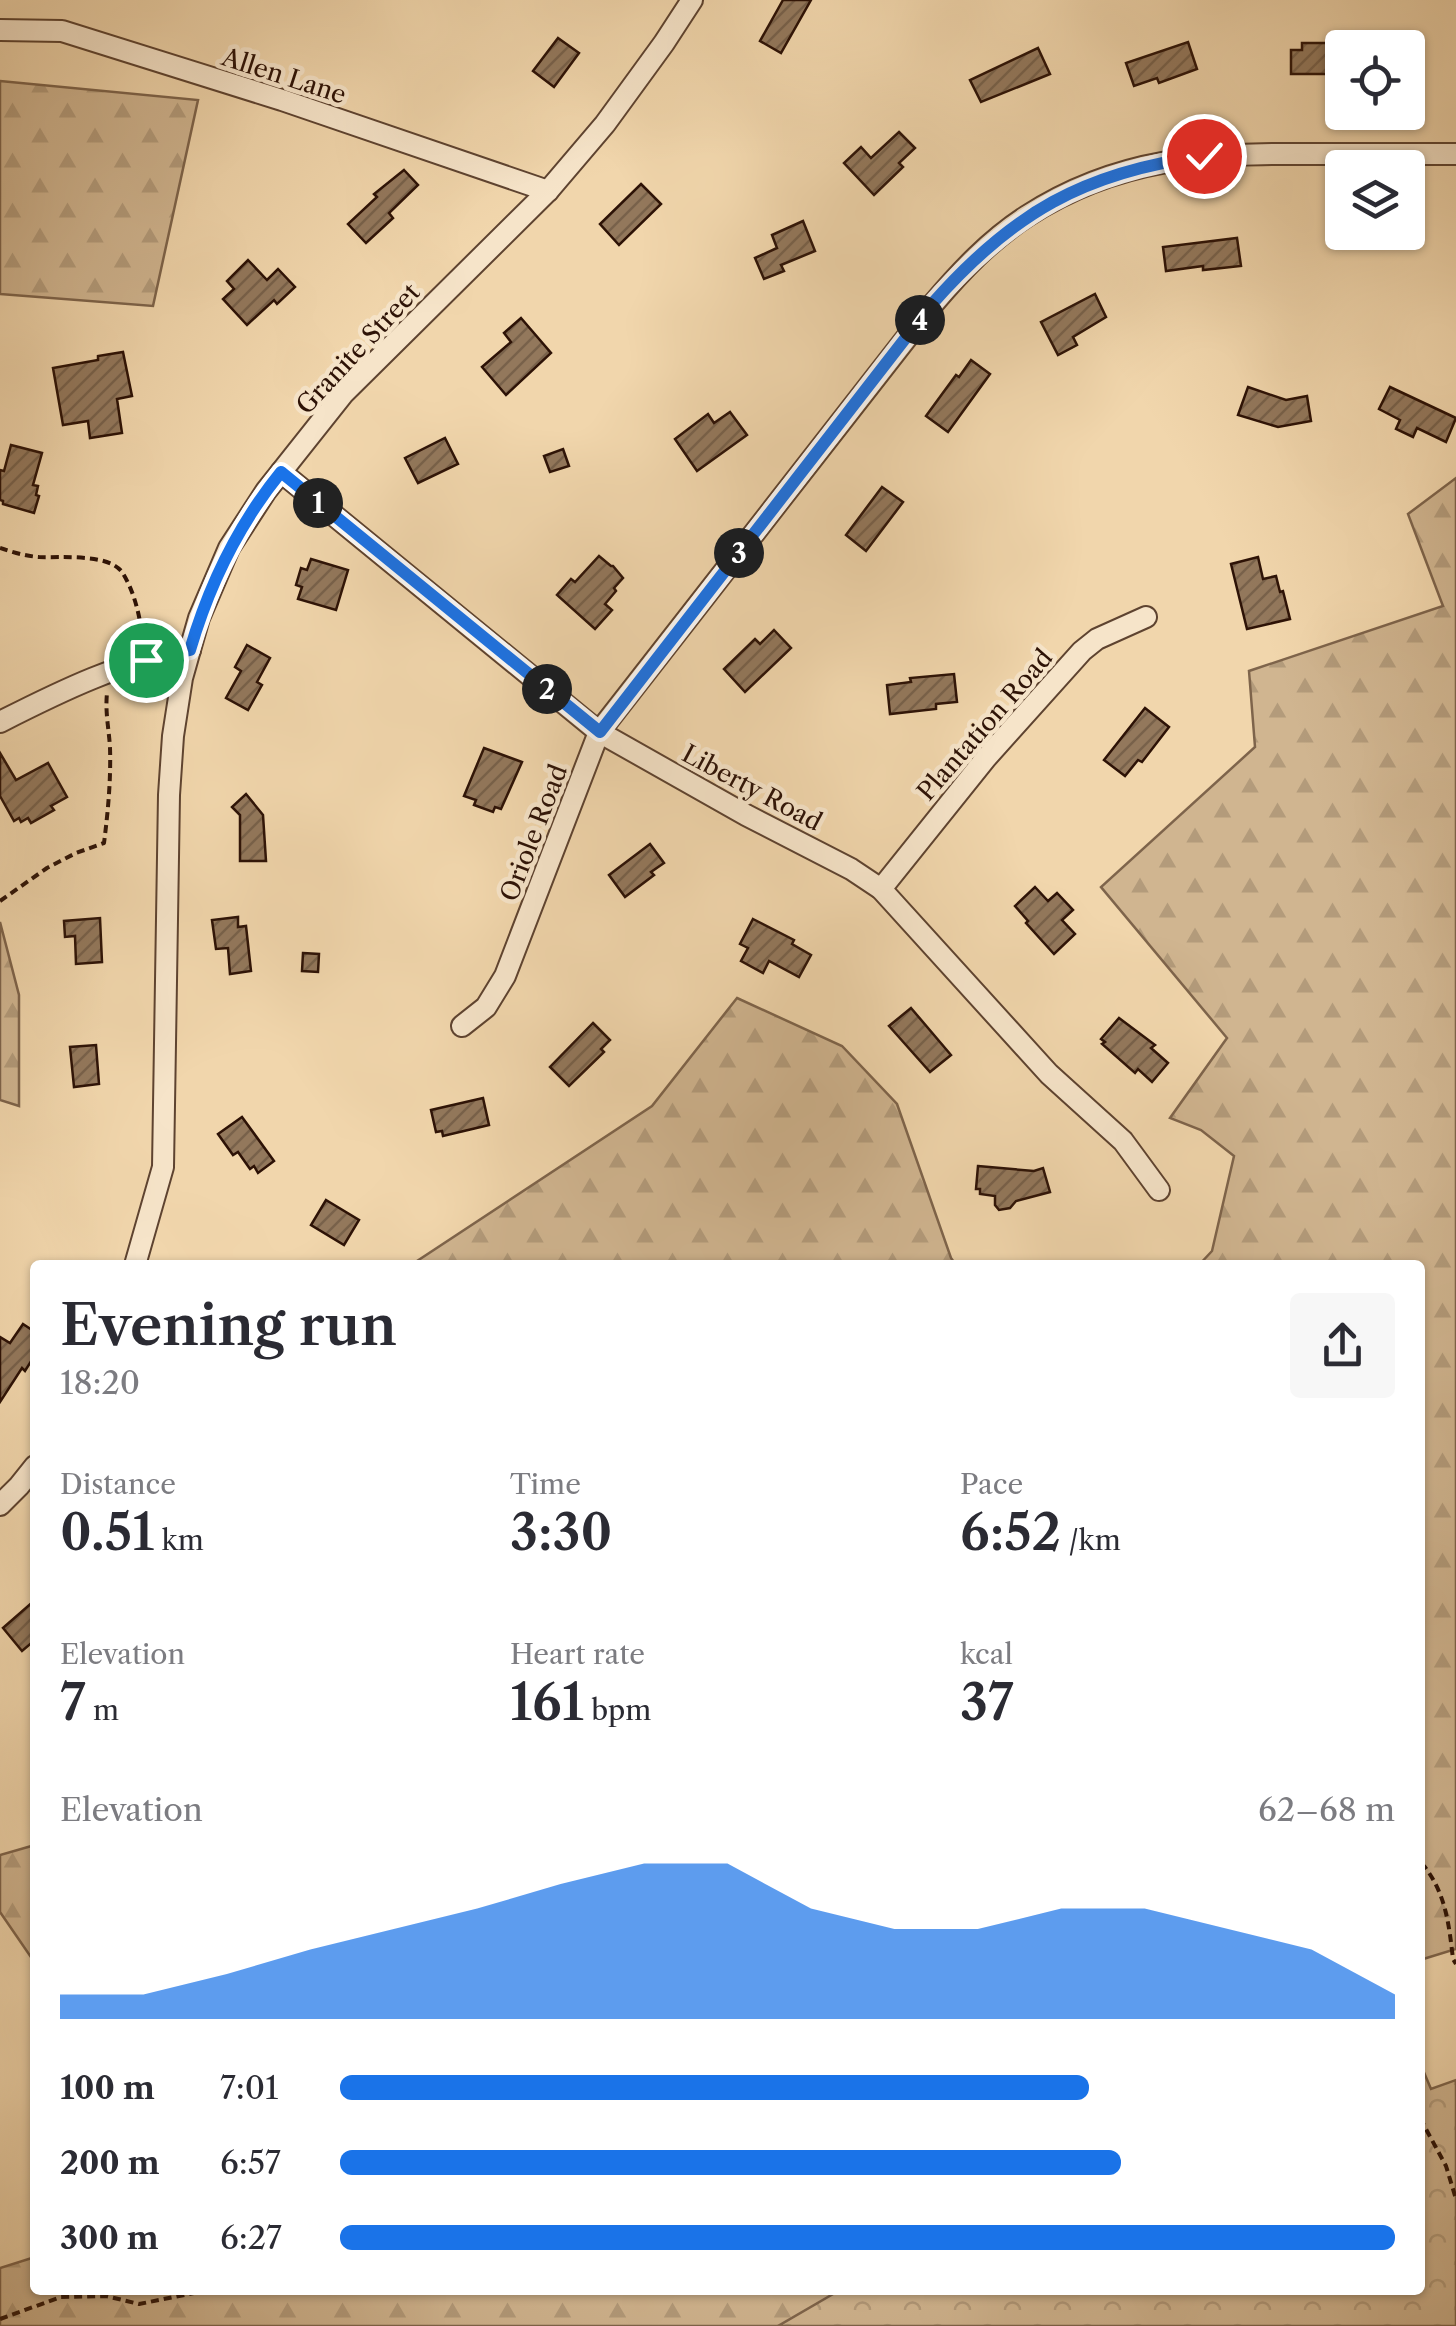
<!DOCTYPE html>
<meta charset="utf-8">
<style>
body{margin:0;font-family:"Libre Caslon Text",serif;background:#f7f7f7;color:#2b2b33;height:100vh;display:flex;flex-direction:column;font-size:38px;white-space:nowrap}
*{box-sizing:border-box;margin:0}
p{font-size:32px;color:#7c7c81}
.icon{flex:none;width:55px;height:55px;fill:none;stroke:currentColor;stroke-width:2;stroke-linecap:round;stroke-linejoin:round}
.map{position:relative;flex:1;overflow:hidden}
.side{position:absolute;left:30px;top:1260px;width:1395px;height:1035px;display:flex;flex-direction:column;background:#fff;border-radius:10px;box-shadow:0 2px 8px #0004}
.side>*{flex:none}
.fabs{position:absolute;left:1325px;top:30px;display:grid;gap:20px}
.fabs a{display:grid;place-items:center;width:100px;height:100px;border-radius:10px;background:#fff;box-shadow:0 2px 8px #0004;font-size:50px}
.pin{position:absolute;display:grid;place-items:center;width:85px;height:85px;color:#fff;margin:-42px;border:5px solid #fff;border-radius:50%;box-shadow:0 2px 10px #0007}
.km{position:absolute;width:50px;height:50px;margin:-25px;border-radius:50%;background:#222;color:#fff;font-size:28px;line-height:50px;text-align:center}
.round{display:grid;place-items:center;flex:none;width:105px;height:105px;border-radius:10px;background:#f7f7f7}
.summary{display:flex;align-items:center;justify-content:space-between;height:170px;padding:0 30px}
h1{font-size:55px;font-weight:600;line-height:75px}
.metrics{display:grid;grid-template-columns:repeat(3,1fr);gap:15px;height:170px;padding:10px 30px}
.metrics div{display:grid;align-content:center}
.metrics b{font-size:50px;font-weight:600}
.metrics small{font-size:28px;font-weight:400}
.metrics p{font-size:28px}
.chart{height:280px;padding:20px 30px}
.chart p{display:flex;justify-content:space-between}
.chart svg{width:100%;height:180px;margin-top:10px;fill:#1a73e8;opacity:.7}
ul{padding:0 30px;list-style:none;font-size:32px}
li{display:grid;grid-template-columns:160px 120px 1fr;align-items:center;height:75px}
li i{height:25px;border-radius:12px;background:#1a73e8}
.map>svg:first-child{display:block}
.forest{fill:url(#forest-firs);stroke:#7e644b;stroke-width:2.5}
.park{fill:url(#park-crowns);stroke:#7e644b;stroke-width:2.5}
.building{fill:url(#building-hatch);stroke:#2d1206;stroke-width:2.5}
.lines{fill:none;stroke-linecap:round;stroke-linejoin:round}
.street-casing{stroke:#5e4330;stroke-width:24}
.path{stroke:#2d1206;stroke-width:4;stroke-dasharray:8 5;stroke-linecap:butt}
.street{stroke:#f6e4c9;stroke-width:20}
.route-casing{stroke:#fff;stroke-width:20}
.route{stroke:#1a73e8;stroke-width:12}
.labels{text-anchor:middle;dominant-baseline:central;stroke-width:9;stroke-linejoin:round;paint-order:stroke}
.street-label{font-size:25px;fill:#2d1206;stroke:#f6e4c9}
</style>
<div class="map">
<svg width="1456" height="2326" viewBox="0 0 1456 2326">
<defs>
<pattern id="forest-firs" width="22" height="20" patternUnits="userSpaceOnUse" patternTransform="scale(2.5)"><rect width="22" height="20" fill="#d0b590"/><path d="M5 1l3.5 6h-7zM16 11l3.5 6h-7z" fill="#b39b7b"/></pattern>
<pattern id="park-crowns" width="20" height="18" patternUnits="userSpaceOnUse" patternTransform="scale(2.5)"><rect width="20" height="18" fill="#d0b590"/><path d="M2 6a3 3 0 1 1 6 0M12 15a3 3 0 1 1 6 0" fill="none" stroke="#b39b7b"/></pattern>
<pattern id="building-hatch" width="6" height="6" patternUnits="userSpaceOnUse" patternTransform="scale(2.5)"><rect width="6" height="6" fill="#93785c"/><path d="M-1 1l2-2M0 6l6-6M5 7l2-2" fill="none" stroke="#78614a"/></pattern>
</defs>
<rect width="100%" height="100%" fill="#f1d6ac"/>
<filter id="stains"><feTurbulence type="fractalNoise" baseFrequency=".002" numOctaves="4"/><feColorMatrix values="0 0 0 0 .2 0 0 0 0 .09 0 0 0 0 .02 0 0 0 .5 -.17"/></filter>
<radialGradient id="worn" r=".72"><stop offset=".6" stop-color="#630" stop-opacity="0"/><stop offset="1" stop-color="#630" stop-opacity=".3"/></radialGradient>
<g class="forest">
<path d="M0,81L198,100L153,306L0,294Z"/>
<path d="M1456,478V1949L1420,1960V1265H1199L1212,1251L1234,1156L1201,1130L1170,1118L1227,1038L1101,887L1255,747L1249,671L1443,606L1408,514Z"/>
<path d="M0,922L19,995V1106L0,1100Z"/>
<path d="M737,998L842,1046L897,1104L951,1258L956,1265H411L652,1106Z"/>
<path d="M35,1845V1963L0,1912V1855Z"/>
<path d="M35,2257V2290H841L865,2326H0V2268Z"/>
</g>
<path class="park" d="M1420,2063L1431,2089L1456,2080V2326H778L840,2290H1420Z"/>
<g class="building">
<path d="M783,0H811L781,53L760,41Z"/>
<path d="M558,38L579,53L554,87L533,71Z"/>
<path d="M1188,42L1197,69L1159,83L1157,78L1134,86L1126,63Z"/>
<path d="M1302,43H1332V45L1342,46V69H1333V74H1291V50H1302Z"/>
<path d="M1038,48L1050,74L981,102L970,80Z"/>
<path d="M899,132L915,148L899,163L903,167L874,195L844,163L861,147L871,158Z"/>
<path d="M404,170L418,185L389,213L393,218L366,243L348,224L377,197L374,194Z"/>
<path d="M641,184L661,204L619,245L600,224Z"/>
<path d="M803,221L815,251L781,265L784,271L764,279L755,258L777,248L772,235Z"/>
<path d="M1237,238L1241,266L1203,270V266L1166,271L1163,247Z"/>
<path d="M248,260L267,280L278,269L295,287L277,304L274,300L247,325L223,299L234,289L227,281Z"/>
<path d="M1095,294L1106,317L1073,337L1077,345L1058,355L1041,322Z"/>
<path d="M521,318L551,353L506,395L482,367L511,342L504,333Z"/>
<path d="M123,352L132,396L117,399L122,433L90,438L88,421L63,425L53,368L98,360V356Z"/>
<path d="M971,360L990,374L948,432L926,416L956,375L959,377Z"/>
<path d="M1248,387L1286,400L1307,396L1311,421L1278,427L1238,415Z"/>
<path d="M1390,387L1456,418L1446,442L1417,428L1413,437L1396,429L1400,420L1379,409Z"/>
<path d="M730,412L747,435L697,471L675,439L708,414L714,423Z"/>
<path d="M445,438L458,464L418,483L405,458Z"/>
<path d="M11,445L42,453L33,485L38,486L36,495L39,496L34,513L3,504V501L0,500V470L4,471Z"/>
<path d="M563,449L569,466L550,472L544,456Z"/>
<path d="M882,487L903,502L866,551L846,535Z"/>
<path d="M599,556L611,566H613L623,578L614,588L616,591L605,604L612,610L595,629L557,595L571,579L575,582Z"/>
<path d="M1258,557L1263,579L1276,576L1280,592L1283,591L1290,619L1247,629L1231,564Z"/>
<path d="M311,559L348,570L336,610L298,599L302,587L296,585L301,568L307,570Z"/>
<path d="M774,630L791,648L745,692L724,669L755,639L760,644Z"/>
<path d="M247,645L270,658L257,682L262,685L248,710L226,698L241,671L235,667Z"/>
<path d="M954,674L957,702L936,704V709L890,714L887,685L911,682L910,678Z"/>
<path d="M1145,708L1169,727L1142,762L1138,760L1125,776L1104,760Z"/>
<path d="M484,748L522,762L501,809L495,807L493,812L474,805L476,800L464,796Z"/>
<path d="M0,753L16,780L48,763L67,797L51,806L54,810L31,823L28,818L21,822L19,818L14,821L0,796Z"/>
<path d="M246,794L263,815L266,861H240V815L232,807Z"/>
<path d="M650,844L664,863L651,872L654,875L625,897L609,875Z"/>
<path d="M1035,887L1048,901L1057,893L1073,910L1062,920L1075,934L1054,954L1026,923L1028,921L1015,906Z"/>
<path d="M238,917V927L246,926L251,971L230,974L228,948L216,949L212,920Z"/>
<path d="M100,918L102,962L76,964L75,936L65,937L64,921Z"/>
<path d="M753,919L794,940L792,944L811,955L799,977L769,961L763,973L741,961L748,948L740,944Z"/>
<path d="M303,953L319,954L318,972L302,971Z"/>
<path d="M911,1008L951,1055L930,1072L889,1026Z"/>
<path d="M1119,1018L1155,1045L1151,1048L1168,1063L1152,1082L1138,1069L1135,1073L1102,1044L1105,1042L1101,1039Z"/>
<path d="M593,1023L610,1040L601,1049L604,1052L569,1086L550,1067Z"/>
<path d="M96,1045L99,1084L74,1087L70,1047Z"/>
<path d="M483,1098L489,1125L443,1136L442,1131L436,1132L431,1110Z"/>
<path d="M242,1117L274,1161L258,1173L254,1166L250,1169L238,1152L233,1155L218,1134Z"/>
<path d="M978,1166L1034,1171L1043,1168L1050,1192L1016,1201L1010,1208L999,1210L995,1205V1196L980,1194V1189H976Z"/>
<path d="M326,1200L359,1220L344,1245L311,1225Z"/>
<path d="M23,1324L35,1332V1355L25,1371L22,1368L0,1402V1337L10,1343Z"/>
<path d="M35,1600V1640L22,1651L3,1628Z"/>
</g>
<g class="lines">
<g class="street-casing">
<g id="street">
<path d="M0,30L62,31L282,100L548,191"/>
<path d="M281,472L599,732L746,815L851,869L881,889L1049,1074L1123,1141L1159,1190"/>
<path d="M0,722C61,691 122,661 190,650"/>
<path d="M881,889L986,758L1082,651L1097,639L1146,617"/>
<path d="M462,1026L486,1007L505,976L599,732L933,304C961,271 990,240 1027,216C1118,157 1207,153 1312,154C1360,154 1408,154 1456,154"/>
<path d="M135,1265L163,1167L169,795L173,736L182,678L199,618L229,548L266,491L343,394L548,191L605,124L664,43L692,0"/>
<path d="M0,1505L19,1486L35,1466"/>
</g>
</g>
<g class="path">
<path d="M0,548C12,552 25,556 39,557C60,558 108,553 122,572C135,592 140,618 143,640"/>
<path d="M0,901L47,868L76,853L104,843C108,812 111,779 110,748C109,729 105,713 107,693"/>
<path d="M1420,1867L1424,1866C1446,1894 1449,1925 1453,1959L1456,1964"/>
<path d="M1420,2118L1446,2166L1456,2199"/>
<path d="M0,2319L61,2297L106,2296L139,2304L209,2290"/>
</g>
<use href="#street" class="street"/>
</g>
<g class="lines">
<g class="route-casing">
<path id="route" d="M146,660L190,650C209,585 238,525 281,472L600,732L932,304C1012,213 1084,172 1204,156"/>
</g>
<use href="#route" class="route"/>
</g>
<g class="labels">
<g class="street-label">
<text transform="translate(284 76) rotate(18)">Allen Lane</text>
<text transform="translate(358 349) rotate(-47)">Granite Street</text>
<text transform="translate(985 725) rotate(-49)">Plantation Road</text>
<text transform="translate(752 788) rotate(28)">Liberty Road</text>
<text transform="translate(534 833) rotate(-69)">Oriole Road</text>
</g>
</g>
<rect width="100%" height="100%" filter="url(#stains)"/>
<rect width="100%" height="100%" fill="url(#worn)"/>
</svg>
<div class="fabs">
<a><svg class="icon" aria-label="locate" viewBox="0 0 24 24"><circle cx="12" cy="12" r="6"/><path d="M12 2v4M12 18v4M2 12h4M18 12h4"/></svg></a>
<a><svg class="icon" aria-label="layers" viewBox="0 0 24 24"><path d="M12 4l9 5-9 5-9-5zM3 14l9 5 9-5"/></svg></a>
</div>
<div class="pin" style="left:146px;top:660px;background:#1e9e55"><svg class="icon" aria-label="arrive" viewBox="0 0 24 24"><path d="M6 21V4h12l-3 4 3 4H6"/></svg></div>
<div class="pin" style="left:1204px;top:156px;background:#d93025"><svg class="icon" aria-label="check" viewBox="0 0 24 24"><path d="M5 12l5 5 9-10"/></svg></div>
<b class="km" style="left:318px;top:503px">1</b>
<b class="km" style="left:547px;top:689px">2</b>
<b class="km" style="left:739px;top:553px">3</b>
<b class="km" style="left:920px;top:320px">4</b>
<section class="side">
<div class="summary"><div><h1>Evening run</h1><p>18:20</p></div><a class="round"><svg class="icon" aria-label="share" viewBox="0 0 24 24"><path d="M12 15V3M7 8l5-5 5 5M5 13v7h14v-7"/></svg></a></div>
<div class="metrics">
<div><p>Distance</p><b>0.51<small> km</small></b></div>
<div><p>Time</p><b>3:30</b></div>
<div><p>Pace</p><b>6:52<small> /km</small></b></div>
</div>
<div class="metrics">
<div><p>Elevation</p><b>7<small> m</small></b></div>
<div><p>Heart rate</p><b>161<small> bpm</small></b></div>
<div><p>kcal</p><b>37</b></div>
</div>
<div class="chart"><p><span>Elevation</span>62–68 m</p>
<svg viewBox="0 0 160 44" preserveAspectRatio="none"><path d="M0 44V38L10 38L20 33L30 27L40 22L50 17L60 11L70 6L80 6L90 17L100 22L110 22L120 17L130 17L140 22L150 27L160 38V44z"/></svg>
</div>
<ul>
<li><b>100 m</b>7:01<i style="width:71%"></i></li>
<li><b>200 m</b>6:57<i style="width:74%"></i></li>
<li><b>300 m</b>6:27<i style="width:100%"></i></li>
</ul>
</section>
</div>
